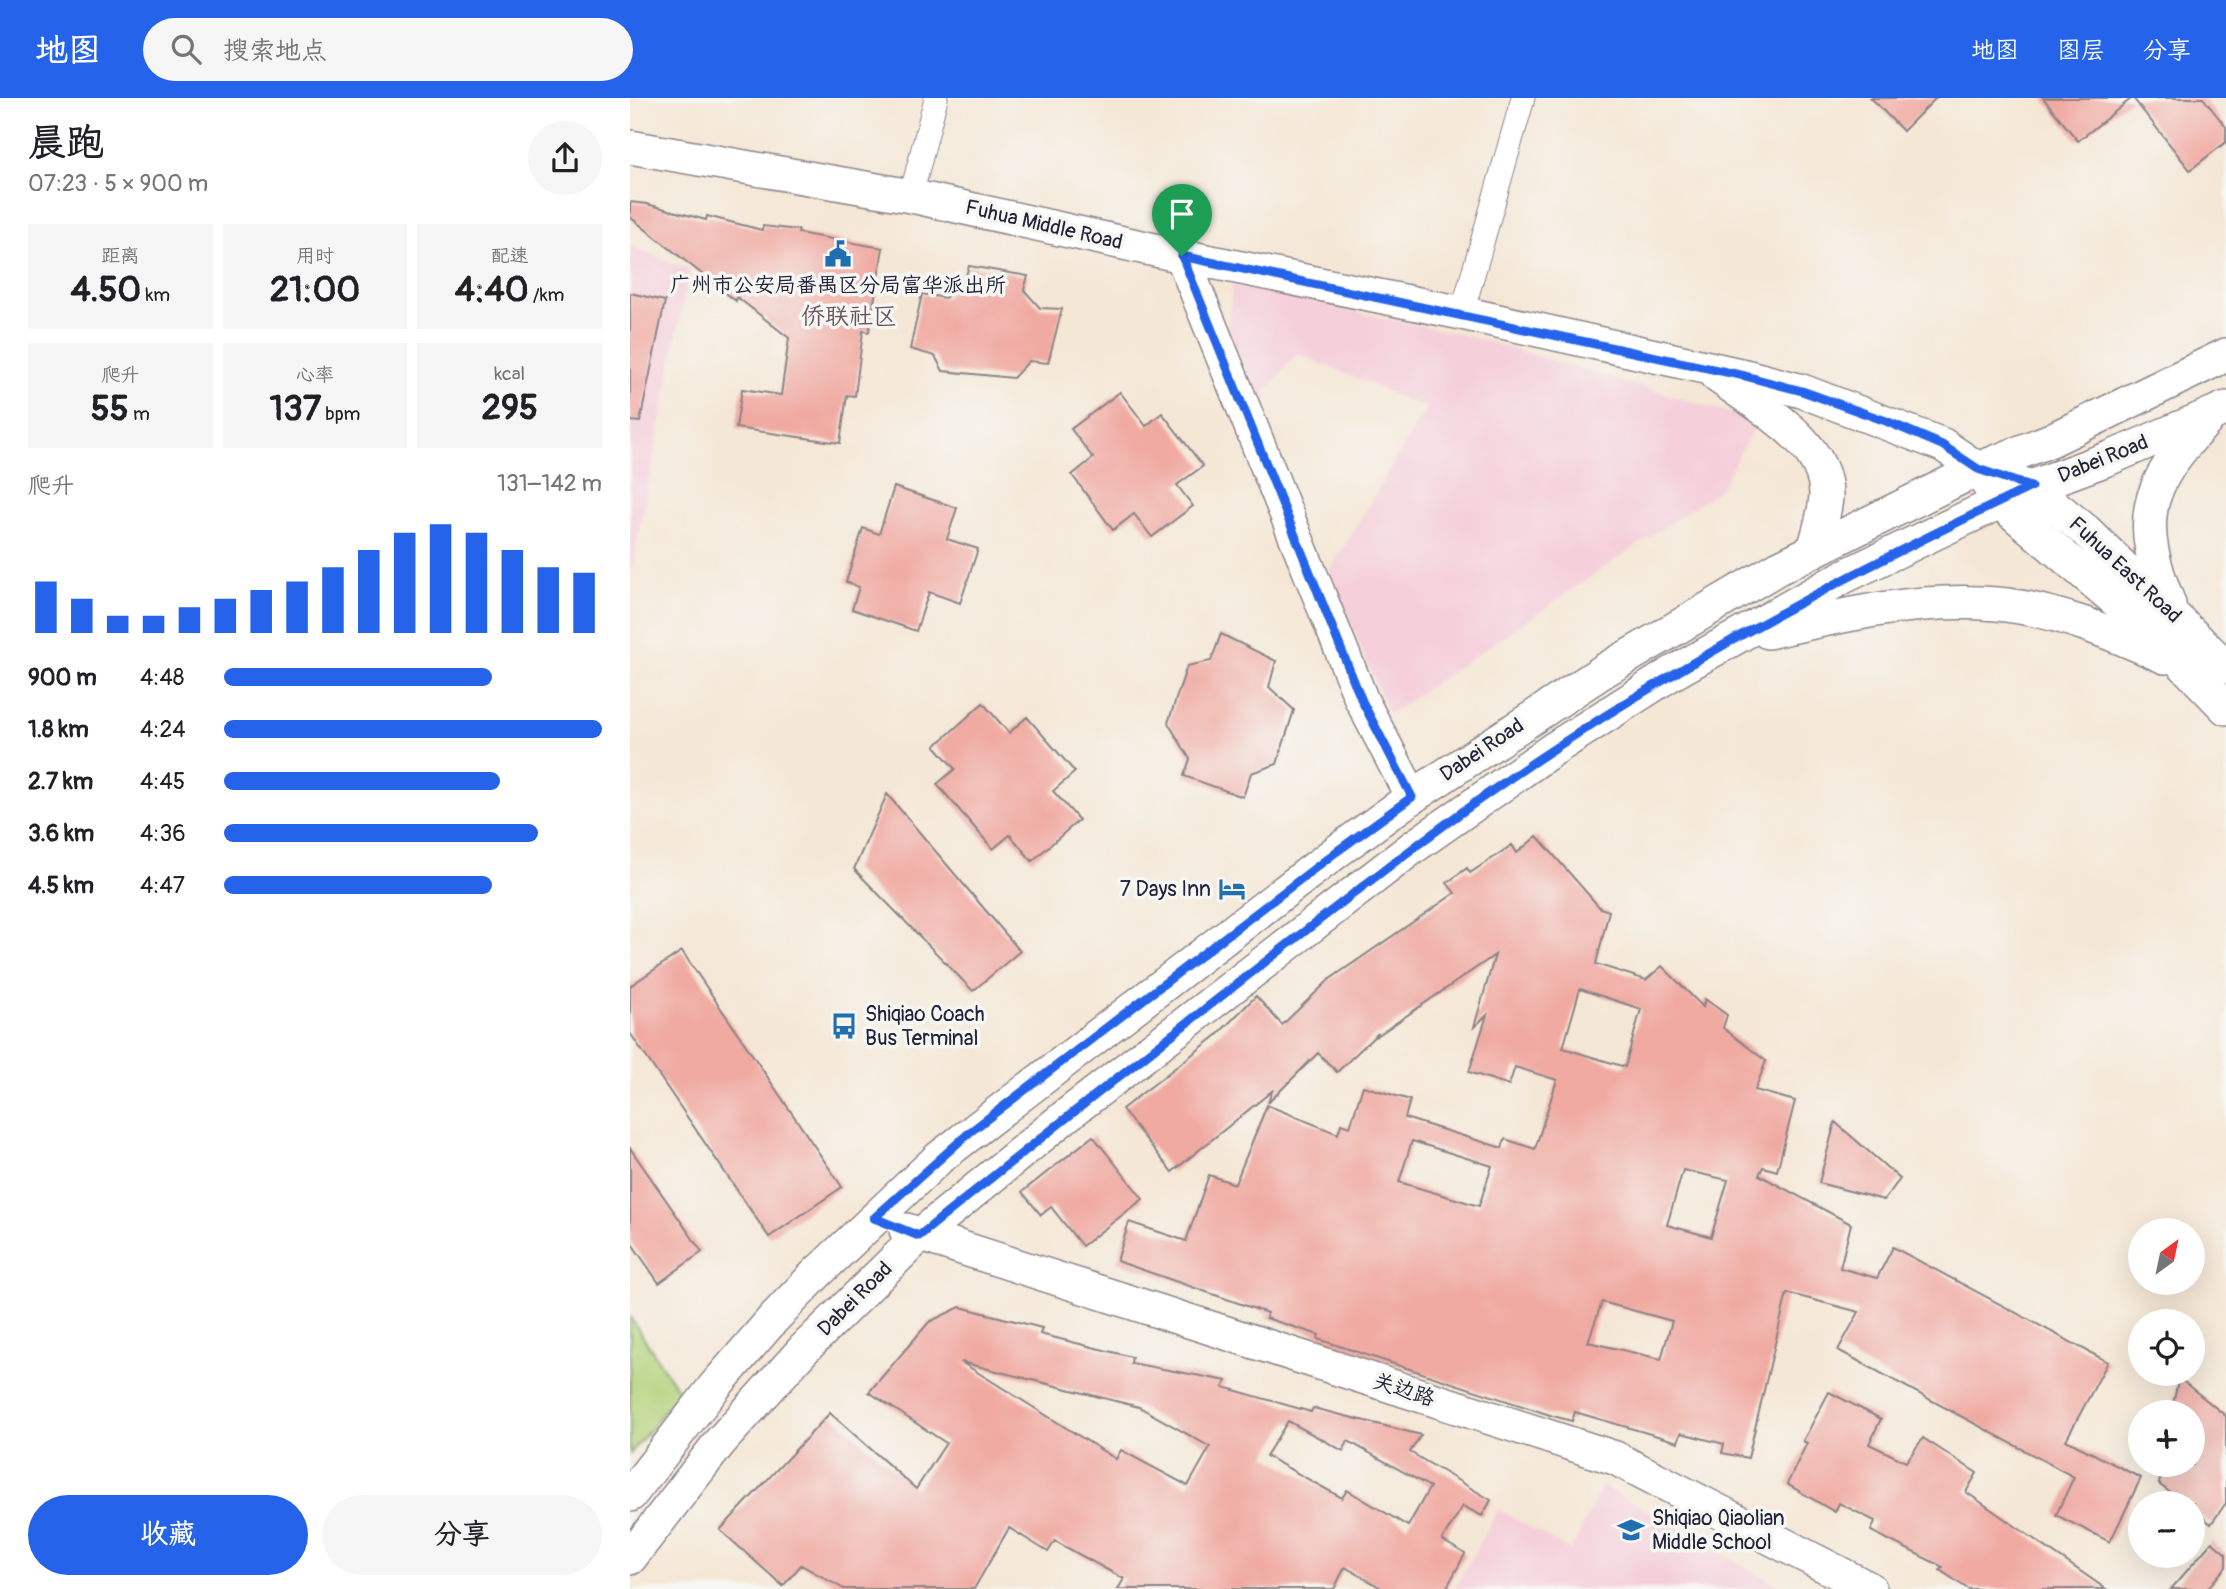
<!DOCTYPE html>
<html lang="zh">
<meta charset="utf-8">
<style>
body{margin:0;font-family:Pangolin,"LXGW WenKai TC",sans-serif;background:#f6f6f6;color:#202124;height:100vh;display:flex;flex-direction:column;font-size:26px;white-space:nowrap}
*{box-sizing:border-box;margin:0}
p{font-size:23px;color:#757577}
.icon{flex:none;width:38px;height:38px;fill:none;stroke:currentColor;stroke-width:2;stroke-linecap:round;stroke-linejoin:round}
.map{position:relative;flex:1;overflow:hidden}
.drawer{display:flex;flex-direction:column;background:#fff;width:630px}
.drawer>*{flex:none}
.needle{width:46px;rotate:33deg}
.tools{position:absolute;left:1498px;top:1120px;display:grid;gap:14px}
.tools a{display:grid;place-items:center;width:77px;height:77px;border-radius:50%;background:#fff;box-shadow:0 7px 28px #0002;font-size:35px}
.pin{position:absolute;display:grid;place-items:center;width:60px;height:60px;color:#fff;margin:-72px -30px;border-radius:50% 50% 50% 0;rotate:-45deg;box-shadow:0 0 7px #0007}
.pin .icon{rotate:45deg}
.round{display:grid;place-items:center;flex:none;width:74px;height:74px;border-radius:37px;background:#f6f6f6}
.overview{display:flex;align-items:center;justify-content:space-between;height:119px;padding:0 28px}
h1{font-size:38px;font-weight:700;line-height:52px}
.metrics{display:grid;grid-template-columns:repeat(3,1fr);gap:10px;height:119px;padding:7px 28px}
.metrics div{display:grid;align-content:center;border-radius:0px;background:#f6f6f6;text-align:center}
.metrics b{font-size:35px;font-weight:700}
.metrics small{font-size:19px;font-weight:400}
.metrics p{font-size:19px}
.chart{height:196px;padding:14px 28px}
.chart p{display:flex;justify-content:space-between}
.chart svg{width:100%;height:126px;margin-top:7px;stroke:#2563eb;stroke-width:6}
.action{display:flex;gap:14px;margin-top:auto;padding:14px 28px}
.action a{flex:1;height:80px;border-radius:42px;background:#2563eb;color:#fff;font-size:28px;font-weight:700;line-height:80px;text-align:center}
.action a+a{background:#f6f6f6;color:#202124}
ul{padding:0 28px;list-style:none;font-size:23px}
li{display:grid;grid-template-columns:112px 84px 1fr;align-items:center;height:52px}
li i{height:18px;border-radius:9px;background:#2563eb}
header{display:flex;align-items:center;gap:42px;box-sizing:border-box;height:98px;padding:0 35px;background:#2563eb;color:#fff}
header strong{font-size:33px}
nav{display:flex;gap:38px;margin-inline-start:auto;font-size:24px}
.search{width:490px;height:63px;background:#f6f6f6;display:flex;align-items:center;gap:18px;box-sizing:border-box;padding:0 24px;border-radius:38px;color:#757577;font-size:26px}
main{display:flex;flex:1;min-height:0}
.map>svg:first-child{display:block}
.built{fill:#f5cfda}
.green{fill:#b2d179;stroke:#6a7a5a;stroke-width:2}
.building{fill:#f0aaa2;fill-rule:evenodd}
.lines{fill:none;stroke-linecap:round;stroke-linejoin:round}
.street-casing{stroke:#8c8488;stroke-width:25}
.secondary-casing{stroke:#8c8488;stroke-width:36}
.street{stroke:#fff;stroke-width:23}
.secondary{stroke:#fff;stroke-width:33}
.route-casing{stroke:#fff;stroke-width:14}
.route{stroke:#2563eb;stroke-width:9}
.labels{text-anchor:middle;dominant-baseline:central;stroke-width:7;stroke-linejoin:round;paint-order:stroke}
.street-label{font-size:21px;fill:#22223b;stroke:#f6f6f2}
.poi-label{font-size:21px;fill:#22223b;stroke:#f6f6f2;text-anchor:start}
.quarter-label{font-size:24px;fill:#6a525f;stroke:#f6f6f2}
</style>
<header>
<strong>地图</strong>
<div class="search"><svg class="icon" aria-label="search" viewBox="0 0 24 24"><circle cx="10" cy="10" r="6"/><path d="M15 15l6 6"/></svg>搜索地点</div>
<nav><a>地图</a><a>图层</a><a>分享</a></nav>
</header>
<main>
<section class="drawer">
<div class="overview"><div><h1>晨跑</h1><p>07:23 · 5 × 900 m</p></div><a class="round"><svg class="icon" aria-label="share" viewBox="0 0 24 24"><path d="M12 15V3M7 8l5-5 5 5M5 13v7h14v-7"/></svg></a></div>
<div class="metrics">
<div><p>距离</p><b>4.50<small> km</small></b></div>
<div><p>用时</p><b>21:00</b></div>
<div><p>配速</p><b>4:40<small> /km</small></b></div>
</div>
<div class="metrics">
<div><p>爬升</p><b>55<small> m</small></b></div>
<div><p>心率</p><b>137<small> bpm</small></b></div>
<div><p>kcal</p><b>295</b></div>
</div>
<div class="chart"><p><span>爬升</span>131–142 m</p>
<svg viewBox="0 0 160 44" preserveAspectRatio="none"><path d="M5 44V26M15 44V32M25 44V38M35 44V38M45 44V35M55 44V32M65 44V29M75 44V26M85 44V21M95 44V15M105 44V9M115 44V6M125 44V9M135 44V15M145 44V21M155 44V23"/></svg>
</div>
<ul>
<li><b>900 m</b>4:48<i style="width:71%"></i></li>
<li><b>1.8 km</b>4:24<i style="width:100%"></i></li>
<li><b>2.7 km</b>4:45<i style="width:73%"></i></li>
<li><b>3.6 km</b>4:36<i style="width:83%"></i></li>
<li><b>4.5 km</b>4:47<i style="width:71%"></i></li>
</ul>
<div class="action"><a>收藏</a><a>分享</a></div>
</section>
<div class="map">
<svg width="1596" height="1491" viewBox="0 0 1596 1491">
<rect width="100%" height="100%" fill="#f6f6f2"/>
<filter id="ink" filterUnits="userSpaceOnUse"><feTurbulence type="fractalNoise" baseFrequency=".0143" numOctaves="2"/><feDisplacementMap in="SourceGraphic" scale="14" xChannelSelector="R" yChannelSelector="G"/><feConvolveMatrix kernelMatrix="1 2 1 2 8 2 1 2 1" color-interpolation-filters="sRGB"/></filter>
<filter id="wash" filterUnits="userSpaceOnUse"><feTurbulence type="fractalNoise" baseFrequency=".00686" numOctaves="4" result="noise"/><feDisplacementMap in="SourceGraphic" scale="28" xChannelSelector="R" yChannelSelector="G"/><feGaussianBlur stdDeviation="1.57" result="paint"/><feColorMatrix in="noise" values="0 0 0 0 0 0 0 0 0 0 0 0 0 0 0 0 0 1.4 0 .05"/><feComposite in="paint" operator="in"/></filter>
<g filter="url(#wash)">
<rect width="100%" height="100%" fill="#f5e7d6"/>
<g class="built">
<path d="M0,148L59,172L2,471L0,470Z"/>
<path d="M602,187L838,238L1127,323L1090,391L759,616L699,474L796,310L667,255L630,300L598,236Z"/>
<path d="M972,1387L1155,1491H824L868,1411L941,1453Z"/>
</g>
<path class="green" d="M0,1219L49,1294L0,1356Z"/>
<g id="blocks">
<g class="building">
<path d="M1241,0H1306L1273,33Z"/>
<path d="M1413,0H1502L1448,43Z"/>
<path d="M1503,0H1573L1596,29V44L1560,72Z"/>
<path d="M0,104L17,106L76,122L77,118L132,132L133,128L169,132L168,135L253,150L239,234L233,233L225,298L217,297L210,345L106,330L112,291L151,297L159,240L107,199L106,203L0,119Z"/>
<path d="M339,168L398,178L394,192L410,210L432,211L418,265L399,263L383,280L313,273L305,258L280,251L292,196L315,200L334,184Z"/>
<path d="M0,195L35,203L10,324L0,323Z"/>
<path d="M490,294L516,328L532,315L573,368L547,387L563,408L522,439L504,416L483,432L442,377L463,360L441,331Z"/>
<path d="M264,389L327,410L317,441L348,451L330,505L299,494L286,533L222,511L229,489L216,484L233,430L249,436Z"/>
<path d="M591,536L646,563L639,589L664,612L647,666L621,675L613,699L554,678L560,661L538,625L557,568L581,563Z"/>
<path d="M353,605L379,635L397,619L445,674L423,693L449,722L402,763L380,737L363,751L307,686L325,671L305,648Z"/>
<path d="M257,696L390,853L343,893L224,771Z"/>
<path d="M907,738L970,810L979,813L966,866L1016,882L1032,868L1073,909L1075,901L1097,917L1093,930L1136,963L1125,992L1165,1003L1147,1073L1133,1069L1129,1077L1221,1126L1210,1170L1247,1180L1263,1149L1478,1264L1436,1342L1511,1380L1480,1444L1426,1417L1444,1379L1208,1252L1229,1214L1157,1195L1118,1360L1092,1355L1094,1346L1051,1335L1048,1344L945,1314L942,1323L923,1318L688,1241L689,1237L636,1220L637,1215L487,1163L499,1124L556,1143L579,1077L605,1086L637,1007L708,1036L711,1026L720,1029L733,988L780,1002L775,1020L872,1050L875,1041L905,1051L927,982L885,969L879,987L839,974L857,917L844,929L865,857L747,938L748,935L707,974L688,955L638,1005L642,993L542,1074L492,1011L586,938L626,898L652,927L700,881L825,795L817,785L837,770L840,775L882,747L887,755ZM950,891L1011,911L995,969L933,950ZM782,1043L862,1068L849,1108L769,1084ZM1053,1072L1098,1082L1081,1139L1037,1127ZM972,1204L1042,1223L1031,1261L958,1244Z"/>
<path d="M52,853L212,1089L139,1139L0,935V888Z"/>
<path d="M1205,1024L1270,1081L1254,1102L1189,1085Z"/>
<path d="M463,1038L513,1101L452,1148L421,1109L411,1117L392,1094Z"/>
<path d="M0,1050L72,1154L29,1185L0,1143Z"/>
<path d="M330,1209L412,1230L410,1236L502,1259L501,1265L597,1283L593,1289L681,1314L683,1310L791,1337L780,1354L861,1402L852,1418L833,1408L812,1442L835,1456L816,1491H753L715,1469L704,1491H488L494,1481L425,1443L418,1454L379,1430L344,1491H214L171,1467L153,1488L90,1432L200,1315L286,1391L316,1345L239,1294L299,1224ZM331,1264L509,1309L580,1349L558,1388L491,1352L486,1361ZM658,1323L713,1353L718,1343L800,1389L778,1428L717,1392L712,1400L636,1358Z"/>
<path d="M1549,1280L1596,1318V1405L1581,1426L1563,1412V1405H1554L1529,1386L1533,1367H1563V1314H1541Z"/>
<path d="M1199,1294L1251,1321L1239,1346L1276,1364L1293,1340L1347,1375L1336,1394L1476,1491H1338L1310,1472L1313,1469L1241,1433L1245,1423L1209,1405L1205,1414L1157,1386L1177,1345L1173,1343Z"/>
<path d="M1582,1444L1596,1456V1469L1577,1491H1541Z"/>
</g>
</g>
</g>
<g filter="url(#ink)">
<use href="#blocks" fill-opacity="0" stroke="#8c8488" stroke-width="2"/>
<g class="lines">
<g class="street-casing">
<g id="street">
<path d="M281,98L306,0"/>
<path d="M832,215L893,0"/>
</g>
</g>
<g class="secondary-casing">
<g id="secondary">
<path d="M0,49L281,98L552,158L832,215L1115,278L1172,293L1313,347L1348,371L1370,404L1518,530L1596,610"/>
<path d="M552,158L732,603L782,699"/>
<path d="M1086,277C1125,307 1197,342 1196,398C1195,416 1189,434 1184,451"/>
<path d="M1384,383L1401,389L1456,433L1596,569"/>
<path d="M1539,506C1505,423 1514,388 1576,323"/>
<path d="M1138,534C1213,517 1290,499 1367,506C1425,511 1482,535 1535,559"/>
<path d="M276,1132L985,1360L1240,1491"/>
<path d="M0,1397L85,1288L143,1221L187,1175L309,1060L706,754L782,699L975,572L1148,470L1348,371L1421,342L1596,257"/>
<path d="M0,1460L90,1344L174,1251L289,1138L437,1017L782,750L922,652L1039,577L1215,478L1401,389L1480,360L1596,310"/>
</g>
</g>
<use href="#street" class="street"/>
<use href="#secondary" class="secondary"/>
</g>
</g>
<g class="lines" filter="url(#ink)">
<g class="route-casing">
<path id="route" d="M552,158L1115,278L1172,293L1256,323L1312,347L1348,371L1401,389C1236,467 1075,551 922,652C824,716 732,789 639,861C522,952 405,1044 289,1138L244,1120L340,1034L706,754L782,699L732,603Z"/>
</g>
<use href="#route" class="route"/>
</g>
<defs>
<g id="civic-bare" transform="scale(2.1)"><path d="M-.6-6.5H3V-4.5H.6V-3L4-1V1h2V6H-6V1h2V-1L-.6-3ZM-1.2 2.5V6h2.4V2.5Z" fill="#1f6fb2" stroke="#f6f6f2" stroke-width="2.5" paint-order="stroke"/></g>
<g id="hotel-bare" transform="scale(2.1)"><path d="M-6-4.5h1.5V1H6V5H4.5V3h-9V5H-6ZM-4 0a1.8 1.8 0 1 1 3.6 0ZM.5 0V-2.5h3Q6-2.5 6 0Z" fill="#1f6fb2" stroke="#f6f6f2" stroke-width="2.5" paint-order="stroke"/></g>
<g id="bus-bare" transform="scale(2.1)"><path d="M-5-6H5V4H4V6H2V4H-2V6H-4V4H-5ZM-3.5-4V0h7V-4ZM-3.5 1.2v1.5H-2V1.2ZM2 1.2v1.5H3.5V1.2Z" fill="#1f6fb2" stroke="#f6f6f2" stroke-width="2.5" paint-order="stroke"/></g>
<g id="school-bare" transform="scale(2.1)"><path d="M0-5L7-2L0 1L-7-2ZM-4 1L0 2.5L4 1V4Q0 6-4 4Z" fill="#1f6fb2" stroke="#f6f6f2" stroke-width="2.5" paint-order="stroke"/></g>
</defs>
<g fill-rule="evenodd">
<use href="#civic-bare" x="208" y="156"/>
<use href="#hotel-bare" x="602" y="791"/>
<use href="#bus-bare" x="214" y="928"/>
<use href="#school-bare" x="1001" y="1432"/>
</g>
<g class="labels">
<g class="street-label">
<text transform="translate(414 127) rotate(13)">Fuhua Middle Road</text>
<text transform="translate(1473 361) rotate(-22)">Dabei Road</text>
<text transform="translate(1495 472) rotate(43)">Fuhua East Road</text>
<text transform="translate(852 652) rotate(-34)">Dabei Road</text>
<text transform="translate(225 1201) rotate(-45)">Dabei Road</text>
<text transform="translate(774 1292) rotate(18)">关边路</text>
</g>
<g class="poi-label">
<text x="208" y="187" text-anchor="middle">广州市公安局番禺区分局富华派出所</text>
<text x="581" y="791" text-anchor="end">7 Days Inn</text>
<text x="235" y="916">Shiqiao Coach<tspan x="235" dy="24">Bus Terminal</tspan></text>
<text x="1022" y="1420">Shiqiao Qiaolian<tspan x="1022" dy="24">Middle School</tspan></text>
</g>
<g class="quarter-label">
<text x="219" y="218">侨联社区</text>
</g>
</g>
</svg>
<div class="tools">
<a><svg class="needle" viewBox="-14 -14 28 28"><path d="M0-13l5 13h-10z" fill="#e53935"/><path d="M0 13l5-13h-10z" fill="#757577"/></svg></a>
<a><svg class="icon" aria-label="locate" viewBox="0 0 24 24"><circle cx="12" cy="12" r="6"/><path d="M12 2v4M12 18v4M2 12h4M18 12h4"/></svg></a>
<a>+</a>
<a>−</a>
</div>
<div class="pin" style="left:552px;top:158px;background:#1e9e55"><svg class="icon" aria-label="arrive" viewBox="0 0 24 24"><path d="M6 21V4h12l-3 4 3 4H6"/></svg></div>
</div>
</main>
